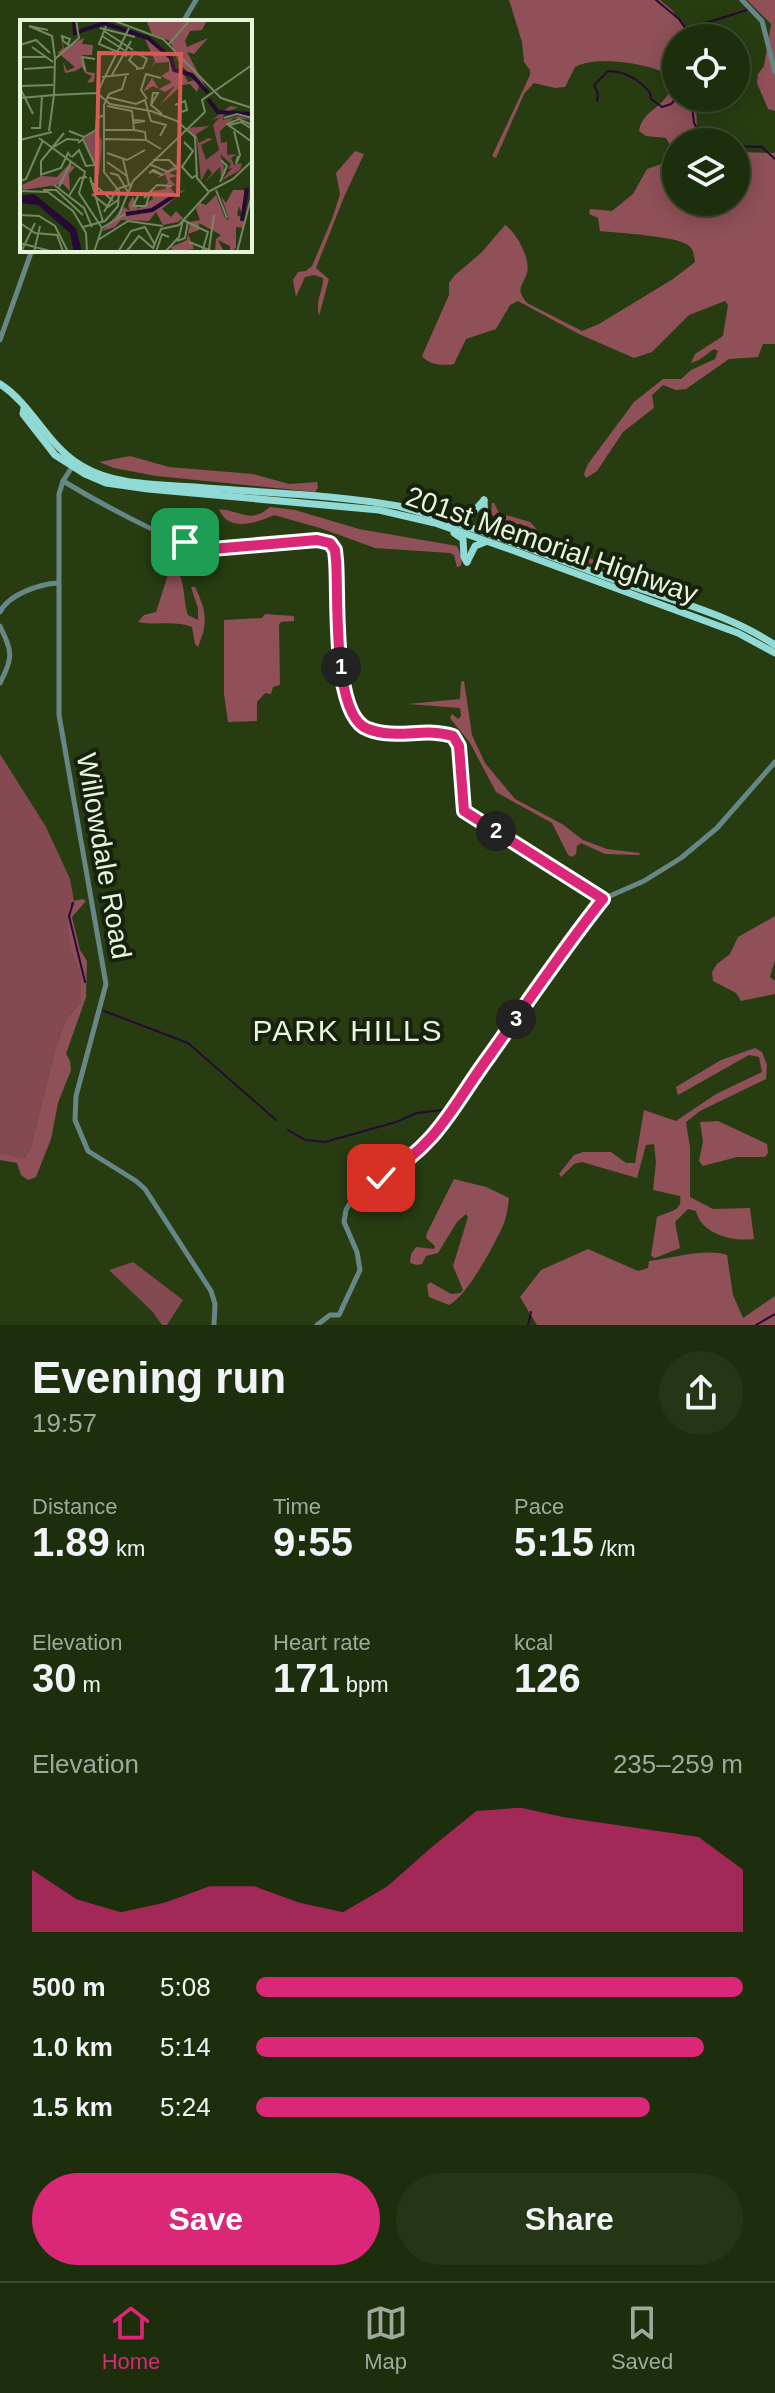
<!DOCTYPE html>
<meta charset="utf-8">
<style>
body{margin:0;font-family:Arial,sans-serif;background:#253616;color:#f1f3f6;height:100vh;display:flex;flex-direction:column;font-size:30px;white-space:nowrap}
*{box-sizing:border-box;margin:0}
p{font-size:26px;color:#a0a89d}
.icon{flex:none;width:44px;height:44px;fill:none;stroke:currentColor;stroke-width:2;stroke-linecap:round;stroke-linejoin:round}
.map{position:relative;height:1325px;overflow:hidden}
.details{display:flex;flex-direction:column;background:#1d2e0d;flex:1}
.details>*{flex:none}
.buttons{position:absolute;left:662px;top:24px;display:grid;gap:16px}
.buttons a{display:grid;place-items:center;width:88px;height:88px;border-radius:50%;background:#1d2e0d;box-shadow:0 4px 20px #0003,0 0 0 2px #3b4a2e;font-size:40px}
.pin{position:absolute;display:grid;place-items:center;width:68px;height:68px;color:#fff;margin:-34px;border-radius:16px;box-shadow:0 4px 12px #0006}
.km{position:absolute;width:40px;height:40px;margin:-20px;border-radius:50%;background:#222;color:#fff;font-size:22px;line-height:40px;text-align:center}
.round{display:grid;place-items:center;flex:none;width:84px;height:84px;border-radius:42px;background:#253616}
.head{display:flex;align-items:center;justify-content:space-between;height:136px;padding:0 32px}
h1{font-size:44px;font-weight:700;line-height:60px}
.metrics{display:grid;grid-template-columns:repeat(3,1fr);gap:12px;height:136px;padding:8px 32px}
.metrics div{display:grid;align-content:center}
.metrics b{font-size:40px;font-weight:700}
.metrics small{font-size:22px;font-weight:400}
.metrics p{font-size:22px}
.chart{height:224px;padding:16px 32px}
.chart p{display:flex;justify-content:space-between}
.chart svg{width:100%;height:144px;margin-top:8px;fill:#db2777;opacity:.7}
.cta{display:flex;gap:16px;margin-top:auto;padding:16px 32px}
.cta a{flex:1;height:92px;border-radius:48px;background:#db2777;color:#fff;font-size:32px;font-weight:700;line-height:92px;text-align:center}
.cta a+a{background:#253616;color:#f1f3f6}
ul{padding:0 32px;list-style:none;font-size:26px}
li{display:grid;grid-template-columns:128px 96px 1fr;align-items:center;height:60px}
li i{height:20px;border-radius:10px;background:#db2777}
.dock{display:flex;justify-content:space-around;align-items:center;height:112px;border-top:2px solid #3b4a2e;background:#1d2e0d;font-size:22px;color:#a0a89d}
.dock a{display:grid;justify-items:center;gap:4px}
.dock .current{color:#db2777}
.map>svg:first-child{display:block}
.green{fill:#854951}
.forest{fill:#8f5058}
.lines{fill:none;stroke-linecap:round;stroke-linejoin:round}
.stream{stroke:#260935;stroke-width:2}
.tertiary{stroke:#668786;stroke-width:5}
.primary{stroke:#91d9d5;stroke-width:7}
.route-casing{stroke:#fff;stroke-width:16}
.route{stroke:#db2777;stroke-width:10}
.labels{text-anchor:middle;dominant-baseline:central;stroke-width:8;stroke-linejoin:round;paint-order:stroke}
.street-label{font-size:28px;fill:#e6f5dc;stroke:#17210e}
.neighbourhood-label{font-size:30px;letter-spacing:2px;fill:#e6f5dc;stroke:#17210e}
.inset-river{fill:none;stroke:#260935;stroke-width:4}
.inset-road{fill:none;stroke:#738762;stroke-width:2}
.view{fill:#da5b55;fill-opacity:0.15;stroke:#da5b55;stroke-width:4}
.inset-edge{fill:none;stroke:#e6f5dc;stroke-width:4}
</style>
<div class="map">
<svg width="775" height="1325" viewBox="0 0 775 1325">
<rect width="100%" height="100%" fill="#273d11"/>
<g class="green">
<path d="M0,754L46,827L70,879L74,901L71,903L72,953L81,975V1002L66,1019L56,1046L31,1146L25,1158L0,1153Z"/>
<path d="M133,1262L183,1300L167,1325H162L152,1311L109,1270Z"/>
</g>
<g class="forest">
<path d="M509,0H660L672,10L691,38H676V98H696L697,130L703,142H676V202H736V152L775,153V344H763L758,357L729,359L686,389L676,390L663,385L652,395L654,408L623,432L597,471L586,478L584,474L588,464L634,402L663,379H681L691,370L715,359L718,351L714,349L699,360L691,363L695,354L723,336L728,305L725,301L689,315L652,352L634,358L579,334L518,301L510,305L496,329L466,339L454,364C444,366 429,365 422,356L449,295V283L454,276L482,252L505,225C516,232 531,259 527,273C522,288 515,288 527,303L582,331L599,324L673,279L695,262C694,256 694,249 688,245C676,236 618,233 600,231L598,218L589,214L590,209L612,211L633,194L647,169L672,160L673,150L666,138L646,136L639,131C643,106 674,107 671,77C654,63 594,55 575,67L565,87L555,88L534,83L524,94L496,158L492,156L530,75V70L524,62L522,42Z"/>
<path d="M747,0H775V111L768,109L757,83L758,74L764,66L771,24Z"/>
<path d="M355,151L364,154L344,197L316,268L329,279L319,316C315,300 323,293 323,278L314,275L305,277L296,297L293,280L298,272L306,271L312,266L332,219L340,194L336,173Z"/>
<path d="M130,456L169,467L253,474L289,484L317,482L318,488L315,492L156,476L114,468L99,462Z"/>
<path d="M492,503H494L499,513L530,522L550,543L631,574L630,579L491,525L487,520H500L491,514Z"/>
<path d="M270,507L295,510L359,529L457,546L462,558L461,566L457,567L454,555L450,553L375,548L320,528L274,515C257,523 228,533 219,509C242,511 250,524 270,507Z"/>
<path d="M170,566C187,573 182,599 188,615L198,620V608L191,587H195C207,612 208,623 198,647L195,644L192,627C174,620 157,626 138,622L144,615L156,612L167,578V568Z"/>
<path d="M265,614L294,616V621L281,622L279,625L280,685L273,687L271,694L265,693L257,702V721L228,722L224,694V620L262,618Z"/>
<path d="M464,681L472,735L485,763L515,799L562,824L583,840L607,849L640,853L639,855L605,854L581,843L577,846L576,854L572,857L568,855L552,823L496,792L470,743L450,718L452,714L458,719L461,716L460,708L408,704L460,699L461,682Z"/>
<path d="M82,899L86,901L72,917L80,950L87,961L86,997L66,1054L70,1061L71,1070L58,1103L51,1139L36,1177L28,1180L21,1175L17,1163L0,1160V1153L25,1158L31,1146L56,1046L66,1019L81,1002V975L72,953L68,929V911L74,901Z"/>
<path d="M775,916V960L770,977L775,981V994L741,1001L736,993L713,981L712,972L717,964L730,954L738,937Z"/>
<path d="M755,1048L762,1052L767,1065L766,1079L700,1111L686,1122L690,1148V1197L713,1209L750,1208L754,1239C733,1242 701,1234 696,1211L688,1209L675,1222L680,1248L655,1258L651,1256L657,1217C669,1211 683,1212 680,1196L653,1190L656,1163L654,1144L646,1145L637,1178L582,1162L574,1164L561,1177L559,1174L574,1155L583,1152H611L626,1163H635L644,1110L676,1121L716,1094L762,1072L759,1057L749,1055L678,1095L676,1087L721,1060Z"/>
<path d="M718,1121L767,1144L768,1153L765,1157H737L703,1166L699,1161L703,1142L700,1122Z"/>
<path d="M454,1179L486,1187L509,1198C508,1206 507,1215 504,1223C495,1244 468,1295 449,1305L429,1297L427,1285L430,1282L451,1294L460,1293L463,1290L453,1266L468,1217L466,1214L457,1222L438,1253L426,1256L422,1264L417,1265L410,1263L411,1254L416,1247L434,1249L435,1246L426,1238L427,1233Z"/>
<path d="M588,1249L638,1271L648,1268L649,1261C674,1258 704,1248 727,1255L733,1295L743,1318L775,1296V1325H537L520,1297L541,1270Z"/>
</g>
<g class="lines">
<g class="stream">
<path d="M656,0L679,19L692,38"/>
<path d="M689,31L696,26L747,10"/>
<path d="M691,98L694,123L705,142"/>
<path d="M597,101L598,94L594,85L608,71C625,71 640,80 650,93L651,99L662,107L671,104L677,98"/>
<path d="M736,146L762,147L775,159"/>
<path d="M73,903L69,916L85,982"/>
<path d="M104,1011L188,1043L276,1120"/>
<path d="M288,1130L305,1140L325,1142L396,1122L417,1113L450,1109"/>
<path d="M528,1325L531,1312"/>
<path d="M756,1325L775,1314"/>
</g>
<g class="tertiary">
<path d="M742,0L762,21L775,72"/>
<path d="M183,22L196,0"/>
<path d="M0,340L32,250"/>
<path d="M74,464L63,481L59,494V715L106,984L76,1096L75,1120L88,1151L136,1181L145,1189L211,1291L215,1304L214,1325"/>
<path d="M63,481C91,498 178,547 208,549C238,550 307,534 330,543L335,550L336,560C339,602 333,677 350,713C354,721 359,726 368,729C396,740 427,727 453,736L459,746L464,811L603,899"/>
<path d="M0,612C9,594 40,584 58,583"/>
<path d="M0,626C12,652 14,657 0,683"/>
<path d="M317,1325L330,1315H339L360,1270L357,1252L344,1222L346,1210L350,1203L370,1186L410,1159L435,1135L490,1054L603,899L644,881L681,858L717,828L775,762"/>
</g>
<g class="primary">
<path d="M0,384C33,405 47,446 82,466C115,486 158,484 195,487C262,493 332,494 398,506C475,526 548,556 623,583C674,601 730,615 775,645"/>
<path d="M24,408L23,414L55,455L85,474L106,483L148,489L379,510L435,523L509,549L738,633L775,653"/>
<path d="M484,500L485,525L492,532"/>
<path d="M455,520L468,518L484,500"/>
<path d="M454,533L463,539L464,557L467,562"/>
<path d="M467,562L475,546L485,542"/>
</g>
</g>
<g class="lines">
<g class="route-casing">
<path id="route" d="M185,542L212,549L317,540L330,543L335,550L336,560C339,595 331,716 368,729C396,740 426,727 453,736L459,746L464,811L603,899C563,949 527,1003 490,1055C451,1108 440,1142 381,1178"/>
</g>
<use href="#route" class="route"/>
</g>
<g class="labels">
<g class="street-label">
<text transform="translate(552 545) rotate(19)">201st Memorial Highway</text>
<text transform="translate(104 856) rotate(80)">Willowdale Road</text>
</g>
<g class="neighbourhood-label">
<text x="348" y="1030">PARK HILLS</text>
</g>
</g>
<g transform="translate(20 20)">
<rect width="232" height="232" fill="#273d11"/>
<path d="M210,86L219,87L204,93L203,100L219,96L232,100L214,98L200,111L201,123L207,122V135L217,134L211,138L214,145L222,143L220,150L201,161L212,148L208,149L211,144L200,134L206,153L201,157L200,147L185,162L192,153L188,148L181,161L177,120L167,108L190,106L176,114L179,123L188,118L193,119L181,125L186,140L199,130L193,105L200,97L192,100ZM76,111L82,121L79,156L64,118Z" fill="#854951"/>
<path d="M126,0H187L182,10L170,11L165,21L167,27L188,18L174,34L167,32L186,68L180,62L177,72L170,64L162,65L140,85L155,66L145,72L133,66L123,72L132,58L139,69L152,62L141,56L149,51V42L135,43L130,50L135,41L124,17L150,35L153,50L162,51L168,62L175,60L159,43L150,21L132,14ZM40,13L44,28L64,18L62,24L73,25L72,35H62L67,52L75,53L74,62L67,63L72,56L65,53L62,47L55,51L45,53L43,42L47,51L55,47L38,33L43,28ZM48,145L46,154L50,145L55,147L49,154L50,171L43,164L3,170L2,165L21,156L37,157ZM156,145L149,153L158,156L149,158L156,166L148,164L155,174L166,169L142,189L151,197L156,191L163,198L158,202L143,205L136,192L129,201L101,200L95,207L82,211L104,187L110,191L108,185L113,176L118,189L133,179L131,171L145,169L148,162L145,155L136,158ZM213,170H224L225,180L222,194L219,186L217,195L224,199V208L216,207V228L210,232V226L198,220L204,232H195L196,219L201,215L179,203V210L168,214L174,229L152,232L151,227L167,220L170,202L180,200L176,189L180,183L186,185L196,175L205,198L209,200L201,176L206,183Z" fill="#8f5058"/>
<path d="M14,174L56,208L62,232H54L50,213L18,185L0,183V176Z" fill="#260935"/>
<path class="inset-river" d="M54,1L55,13L84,3L128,18L151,38L154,50L172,55L188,73M188,79L198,92L232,94M106,194L132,190L160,172M222,201L227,168"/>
<path class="inset-road" d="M92,0L143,19L201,78L232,88M86,6L79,24L107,36M80,8L115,17M28,10L9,6L32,16L35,38M84,11L113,30M82,16L104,30M48,24L50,19L42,16L43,21L50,26M0,25L16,20L30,33M148,25L170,0M12,27L33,42M0,37H27M4,49L34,47M116,49L123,48L127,39L115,32L109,40L118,48M65,50L62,37L75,39M92,55L111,21M82,57L109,54M0,66L33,65M0,68L13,94M77,73L109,8M87,77L116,84L125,80L131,101L146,105L140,116M0,78L34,75L35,39L59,18L56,0M127,79L121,70L126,54L141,58M131,85L138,73H133L131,85L142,94M155,85L165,81L167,90L161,92M87,86L112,91L114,110L125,112L126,120L141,129M204,98L217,94L232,98M113,100L125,101L113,103M210,105L221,102L232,109M232,105L219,99L207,104L232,122M11,108H20L22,76M84,110H115M29,111L34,75L77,73L90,84L131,91L157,101L175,117L177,158L188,171M49,111L64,117L76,110L77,98L84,95M214,111L220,135L216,144L218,136M19,118L65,152L59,173L82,208M85,119L126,120M0,120L32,112M164,122L173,131L162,147L172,158L177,155M32,128L47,119L59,120M87,133L107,140L125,130M52,137L59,130L66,146L75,145L63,119L58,123M103,139L109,165M87,142L107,156M129,144L148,152L157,148L149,140H133M90,153L98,155L108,172M129,153L131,152L133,150H134L143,155L132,151M20,155L41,148L48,133L51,137M21,155V141L44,113M70,157L83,202M0,161L6,159L23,120M70,161L93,181M200,162L207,146L201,140M34,165L64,188L72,207M39,167L51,142M23,170H36L63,195M196,170L207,198M0,171L28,172L53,191L66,213L67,232M188,172L213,159L232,141M72,174L88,187L98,180M49,176L60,158L67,157M118,176L113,186H126L130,172M124,178L137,165L152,166M84,192L97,169L112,164M0,195L19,196L35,206L48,232M98,197L113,161L185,92L182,80L232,45M0,203L15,213L37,215L43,231M63,207L85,201L98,186L99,171L84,152V85L89,74L102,69L106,56M82,208L105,194M111,211L125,207L135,225M78,220L108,201L143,206M157,221L165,218L168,201M169,222L194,232M0,223L34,232M189,229L194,195M1,232L15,203M14,232L20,206M74,232L82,208M98,232L111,211M106,232L119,216L133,228L141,209L159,205L189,172M136,232L142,214L149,217M145,232L159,217L163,200L188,212L182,232M217,232L232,174"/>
<path class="view" d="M79,33L161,34L158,175L76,173Z"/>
<rect width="232" height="232" class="inset-edge"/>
</g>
</svg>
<div class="buttons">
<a><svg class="icon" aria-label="locate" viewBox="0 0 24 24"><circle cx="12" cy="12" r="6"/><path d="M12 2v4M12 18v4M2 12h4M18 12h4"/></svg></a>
<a><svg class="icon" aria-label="layers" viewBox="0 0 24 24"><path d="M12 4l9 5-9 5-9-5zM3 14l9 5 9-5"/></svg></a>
</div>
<div class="pin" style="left:185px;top:542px;background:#1e9e55"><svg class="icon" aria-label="arrive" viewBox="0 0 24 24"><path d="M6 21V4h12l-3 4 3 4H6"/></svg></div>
<div class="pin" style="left:381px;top:1178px;background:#d93025"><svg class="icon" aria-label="check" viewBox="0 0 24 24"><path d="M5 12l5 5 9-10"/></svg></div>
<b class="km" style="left:341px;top:667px">1</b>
<b class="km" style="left:496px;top:831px">2</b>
<b class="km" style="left:516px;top:1019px">3</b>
</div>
<section class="details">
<div class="head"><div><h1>Evening run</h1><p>19:57</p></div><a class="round"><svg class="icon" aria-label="share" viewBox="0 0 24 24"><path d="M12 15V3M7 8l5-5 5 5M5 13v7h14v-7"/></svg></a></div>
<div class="metrics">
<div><p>Distance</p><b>1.89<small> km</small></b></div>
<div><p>Time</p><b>9:55</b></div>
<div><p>Pace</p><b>5:15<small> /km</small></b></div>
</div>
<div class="metrics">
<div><p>Elevation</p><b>30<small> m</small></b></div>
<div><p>Heart rate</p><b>171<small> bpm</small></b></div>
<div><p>kcal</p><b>126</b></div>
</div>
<div class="chart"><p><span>Elevation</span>235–259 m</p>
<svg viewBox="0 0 160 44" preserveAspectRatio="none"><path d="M0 44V25L10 34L20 38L30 35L40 30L50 30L60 35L70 38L80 30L90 18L100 7L110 6L120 9L130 11L140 13L150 15L160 25V44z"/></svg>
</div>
<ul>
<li><b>500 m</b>5:08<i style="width:100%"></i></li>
<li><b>1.0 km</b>5:14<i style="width:92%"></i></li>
<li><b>1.5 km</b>5:24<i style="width:81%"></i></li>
</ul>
<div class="cta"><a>Save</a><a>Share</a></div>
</section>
<nav class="dock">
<a class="current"><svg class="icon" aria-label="home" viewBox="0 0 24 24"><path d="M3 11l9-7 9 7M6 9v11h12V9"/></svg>Home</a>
<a><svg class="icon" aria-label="map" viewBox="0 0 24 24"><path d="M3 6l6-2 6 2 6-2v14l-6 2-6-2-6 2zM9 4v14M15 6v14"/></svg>Map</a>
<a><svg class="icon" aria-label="saved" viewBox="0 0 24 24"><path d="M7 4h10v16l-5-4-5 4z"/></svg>Saved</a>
</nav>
